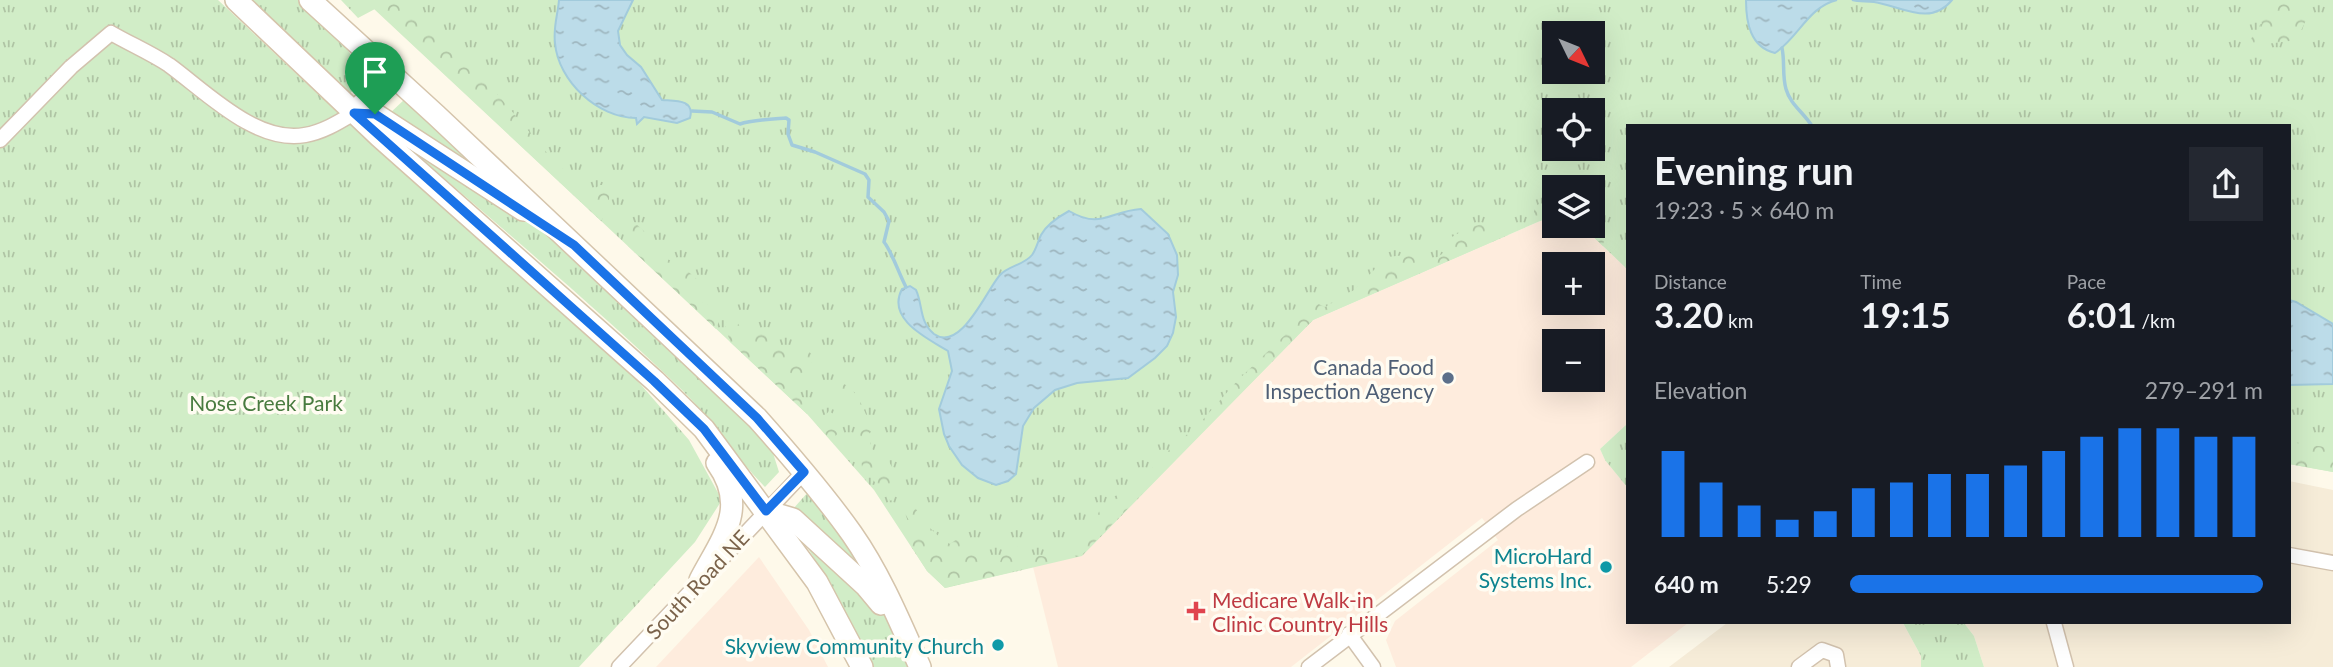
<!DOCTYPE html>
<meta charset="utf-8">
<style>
body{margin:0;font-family:Lato,sans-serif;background:#242831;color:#f1f3f6;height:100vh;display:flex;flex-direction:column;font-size:26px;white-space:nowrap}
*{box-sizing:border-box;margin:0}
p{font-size:23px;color:#9ea1a6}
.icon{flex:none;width:38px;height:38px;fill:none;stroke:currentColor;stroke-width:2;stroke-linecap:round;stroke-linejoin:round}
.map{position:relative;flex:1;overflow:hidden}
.panel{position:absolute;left:1626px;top:124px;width:665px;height:500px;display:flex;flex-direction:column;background:#171b24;border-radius:0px;box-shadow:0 7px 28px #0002}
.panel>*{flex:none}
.needle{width:46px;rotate:133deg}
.controls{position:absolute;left:1542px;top:21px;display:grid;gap:14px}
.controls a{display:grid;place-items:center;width:63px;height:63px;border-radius:0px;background:#171b24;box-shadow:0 7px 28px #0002;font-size:35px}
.pin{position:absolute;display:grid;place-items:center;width:60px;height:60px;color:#fff;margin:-72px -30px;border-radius:50% 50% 50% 0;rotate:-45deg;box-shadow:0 0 7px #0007}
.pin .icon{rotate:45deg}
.round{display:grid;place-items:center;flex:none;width:74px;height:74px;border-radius:0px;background:#242831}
.head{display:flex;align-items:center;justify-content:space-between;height:119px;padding:0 28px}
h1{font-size:38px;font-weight:700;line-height:52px}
.metrics{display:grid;grid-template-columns:repeat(3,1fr);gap:10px;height:119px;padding:7px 28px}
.metrics div{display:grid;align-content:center}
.metrics b{font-size:35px;font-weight:700}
.metrics small{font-size:19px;font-weight:400}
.metrics p{font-size:19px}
.chart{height:196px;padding:14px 28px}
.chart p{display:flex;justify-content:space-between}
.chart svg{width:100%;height:126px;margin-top:7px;stroke:#1a73e8;stroke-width:6}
ul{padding:0 28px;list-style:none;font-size:23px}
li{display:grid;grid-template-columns:112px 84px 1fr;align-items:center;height:52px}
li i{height:18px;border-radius:9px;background:#1a73e8}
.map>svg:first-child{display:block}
.residential{fill:#f6ecd8}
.commercial{fill:#feecdd;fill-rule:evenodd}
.grass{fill:url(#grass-tufts);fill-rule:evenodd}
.forest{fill:url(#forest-crowns)}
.water{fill:url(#water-ripples);stroke:#a2cbdc;stroke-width:2}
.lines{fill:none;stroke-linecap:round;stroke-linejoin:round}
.stream{stroke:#a2cbdc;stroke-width:3.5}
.street-casing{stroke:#d2c2ae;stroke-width:17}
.secondary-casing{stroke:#d5c4ab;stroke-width:24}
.street{stroke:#fff;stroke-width:14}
.secondary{stroke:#fff;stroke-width:21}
.route-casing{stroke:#fff;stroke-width:14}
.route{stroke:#1a73e8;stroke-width:9}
.service-dot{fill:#5c6f8a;stroke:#fffcf2;stroke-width:2.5}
.culture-dot{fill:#0f9aa8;stroke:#fffcf2;stroke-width:2.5}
.health-dot{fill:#e0444e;stroke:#fffcf2;stroke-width:2.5}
.labels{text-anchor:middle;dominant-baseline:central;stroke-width:7;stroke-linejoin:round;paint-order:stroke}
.service-label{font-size:21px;fill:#4e5e75;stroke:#fffcf2;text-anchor:end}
.park-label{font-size:21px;fill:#487b3f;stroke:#fffcf2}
.culture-label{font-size:21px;fill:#0d838f;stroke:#fffcf2;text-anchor:end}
.street-label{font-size:21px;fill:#7b634b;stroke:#fffcf2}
.health-label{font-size:21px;fill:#be3a42;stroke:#fffcf2;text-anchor:start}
</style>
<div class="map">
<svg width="2333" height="667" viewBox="0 0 2333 667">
<defs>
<pattern id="grass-tufts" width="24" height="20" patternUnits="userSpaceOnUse" patternTransform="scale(1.75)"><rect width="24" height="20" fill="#d1edc7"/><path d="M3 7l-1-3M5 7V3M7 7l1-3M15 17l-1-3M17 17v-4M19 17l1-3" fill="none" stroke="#afc4a4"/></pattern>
<pattern id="forest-crowns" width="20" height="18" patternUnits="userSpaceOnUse" patternTransform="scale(1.75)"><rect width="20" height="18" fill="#d1edc7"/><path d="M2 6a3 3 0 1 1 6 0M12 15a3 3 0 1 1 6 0" fill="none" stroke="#afc4a4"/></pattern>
<pattern id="water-ripples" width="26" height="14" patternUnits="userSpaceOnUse" patternTransform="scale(1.75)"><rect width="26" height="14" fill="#bcdce9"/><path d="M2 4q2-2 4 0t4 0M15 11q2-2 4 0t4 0" fill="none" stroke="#9eb6bf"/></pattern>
</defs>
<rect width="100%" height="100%" fill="#fef9ea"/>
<g class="residential">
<path d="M2289,481L2333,490V667H1984L1974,636L1964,623H2289Z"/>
<path d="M1727,623H1903L1921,656V667H1669Z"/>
</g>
<g class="commercial">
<path d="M1554,215V226H1582L1627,269V424L1600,449L1605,460L1627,487L1628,623H1688L1631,667H1396L1386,640L1395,621L1498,540L1482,518L1291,667H1058L1033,567L1082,555L1313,320ZM1554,264H1592V303H1554ZM1554,341H1592V380H1554Z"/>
<path d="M759,557L809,630L828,667H656Z"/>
</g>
<g class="grass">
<path d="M0,0H218L372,145L495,249L629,371L689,440L722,500L695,542L579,667H0Z"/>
<path d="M251,0H300C325,23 353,47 363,81L360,86L350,93Z"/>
<path d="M341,0H2333V472L2289,464V126H1628L1627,269L1582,226H1592V187H1554V215L1313,320L1082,556L945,588L927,571L874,490L807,414L375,9L358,18ZM1554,33H1592V72H1554ZM1554,110H1592V149H1554Z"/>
<path d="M406,98L484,174L388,115Z"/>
<path d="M407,140L541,228L744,413L773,453L779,472L765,487C735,457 713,420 682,390C593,304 497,225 404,143Z"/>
<path d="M1627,424V487L1605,460L1600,449Z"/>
<path d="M809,491L819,499L863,571L793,509Z"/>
<path d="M810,540L879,608L895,628L915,667H872L839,599L806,545Z"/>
<path d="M1903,623H1964L1974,636L1984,667H1921V656Z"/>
</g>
<g class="forest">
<path d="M383,0H403L402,9L411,11L421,19L498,95L548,154L590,195L599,185H605C613,195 608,212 601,221L374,9Z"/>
<path d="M2267,0H2294L2307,18L2298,37L2289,41L2251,46L2248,43L2262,23L2255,14Z"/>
<path d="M1554,201V215L1540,221L1534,214V208L1539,204Z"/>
<path d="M1593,209C1608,222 1606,228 1603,246L1582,226H1592Z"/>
<path d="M633,221L647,234L651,252L681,265L702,284L699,298L702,302C712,304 716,311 720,319L716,329L628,246V224Z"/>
<path d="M1490,222L1501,225L1508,235L1313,320L1082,555L1076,557L1065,543L1067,538L1079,531L1091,532L1100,509L1111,498L1132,488L1142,481L1159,459L1199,424L1238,380L1285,335L1282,319L1303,302L1310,300L1325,307L1354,290L1387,257L1415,254L1424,264C1437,258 1450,252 1452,237L1467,228Z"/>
<path d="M729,317L734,318L748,338H753L763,328L768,327L782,347C796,347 807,345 815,359L792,384L810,407L807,414L730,342L725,325Z"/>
<path d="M844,384C859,391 866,415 872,430L868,436L874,454L878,458L886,457C895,471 904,487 891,501L862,467L861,458L864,452L854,407L837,394V389Z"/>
<path d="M829,411L841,419L840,430L832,441L817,425Z"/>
<path d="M2289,442L2333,448V472L2289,464Z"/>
<path d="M910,500C921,517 932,534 950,544L964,534L991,568L998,566L1004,552L1013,544L1032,555L1050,557L1053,562L945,588L927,571L911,546L913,528L901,506Z"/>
</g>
<g class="water">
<path d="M559,0H633L618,31L620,45L627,55L641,67L662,100C675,101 695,99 690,118L677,123L644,117L637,124L636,118C598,118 558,81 555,43C553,27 558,14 559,0Z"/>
<path d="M1746,0H1837C1808,7 1799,37 1775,53C1750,47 1746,22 1746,0Z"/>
<path d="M1852,0H1952C1930,27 1901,6 1874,2C1866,1 1859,2 1852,0Z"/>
<path d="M1141,209L1168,234L1177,255L1178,275L1173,292L1176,317L1173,333L1167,346L1155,358L1128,378L1077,383L1055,390L1034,408L1023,426L1016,474L1008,481L996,485L978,478L962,465L949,446L944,434L939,409L952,371L948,351C927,338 886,319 902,289L910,286L916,290C923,305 919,322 934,334C961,353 987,289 1000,275C1008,266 1024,265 1032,255C1036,250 1038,241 1041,235C1047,224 1058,217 1069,211C1102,230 1109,211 1141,209Z"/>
<path d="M2289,300L2296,302L2333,324V384L2289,385Z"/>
</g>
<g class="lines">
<g class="stream">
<path d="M1782,48C1785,62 1782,75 1786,89C1790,104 1804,113 1812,126"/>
<path d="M692,111L712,112L740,124C751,120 774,119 786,118L789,120L788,134L792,145L815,152L865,174L869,180L868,197L884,212L889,221L884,242C892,252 899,274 906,287"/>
</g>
<g class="street-casing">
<g id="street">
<path d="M0,140L71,67L111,33C130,44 151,53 169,65C205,91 256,144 305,135C323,132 339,122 354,113"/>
<path d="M2289,555L2333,563"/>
<path d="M2054,623L2066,667"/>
<path d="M1349,634L1373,667"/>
<path d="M619,667L804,472"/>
<path d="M1309,667L1517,509L1587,462"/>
<path d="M1799,667L1822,650L1836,655L1838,667"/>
</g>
</g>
<g class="secondary-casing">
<g id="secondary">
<path d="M236,0L380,137L655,381L704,429L817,582L862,667"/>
<path d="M310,0L436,115L757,418C790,455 823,493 852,534C880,574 900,622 920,667"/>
<path d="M354,113L391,74"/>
<path d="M356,113L375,114L523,210"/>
<path d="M766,511L793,519L866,586L881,604"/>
<path d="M700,580C722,538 749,508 717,463"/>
</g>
</g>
<use href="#street" class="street"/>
<use href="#secondary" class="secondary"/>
</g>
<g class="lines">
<g class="route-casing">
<path id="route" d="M354,113L375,114L574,245L757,418L804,472L766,511L704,429L654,381Z"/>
</g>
<use href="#route" class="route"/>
</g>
<circle class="service-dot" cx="1448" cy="378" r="7"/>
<g class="culture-dot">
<circle cx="1606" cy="567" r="7"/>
<circle cx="998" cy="645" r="7"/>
</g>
<path class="health-dot" d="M1192.5 600.5h7v7h7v7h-7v7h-7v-7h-7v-7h7z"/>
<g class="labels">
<g class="service-label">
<text x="1434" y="366">Canada Food<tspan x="1434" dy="24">Inspection Agency</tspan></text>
</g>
<g class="park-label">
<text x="266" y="402">Nose Creek Park</text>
</g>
<g class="culture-label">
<text x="1592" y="555">MicroHard<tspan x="1592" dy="24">Systems Inc.</tspan></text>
<text x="984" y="645">Skyview Community Church</text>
</g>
<g class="street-label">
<text transform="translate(697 584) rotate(-47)">South Road NE</text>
</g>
<g class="health-label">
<text x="1212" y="599">Medicare Walk-in<tspan x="1212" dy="24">Clinic Country Hills</tspan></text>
</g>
</g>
</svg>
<div class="controls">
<a><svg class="needle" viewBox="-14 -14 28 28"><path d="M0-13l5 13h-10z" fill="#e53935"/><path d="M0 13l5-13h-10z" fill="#9ea1a6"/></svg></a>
<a><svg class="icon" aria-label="locate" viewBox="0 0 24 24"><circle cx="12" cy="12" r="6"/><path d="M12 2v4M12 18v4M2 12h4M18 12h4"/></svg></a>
<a><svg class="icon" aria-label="layers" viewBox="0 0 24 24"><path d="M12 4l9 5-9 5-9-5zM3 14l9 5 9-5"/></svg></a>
<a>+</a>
<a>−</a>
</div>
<div class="pin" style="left:375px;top:114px;background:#1e9e55"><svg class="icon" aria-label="arrive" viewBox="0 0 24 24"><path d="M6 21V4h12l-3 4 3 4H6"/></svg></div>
<section class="panel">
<div class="head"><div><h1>Evening run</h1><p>19:23 · 5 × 640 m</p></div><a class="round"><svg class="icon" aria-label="share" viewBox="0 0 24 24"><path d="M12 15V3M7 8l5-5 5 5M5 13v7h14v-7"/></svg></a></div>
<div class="metrics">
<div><p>Distance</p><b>3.20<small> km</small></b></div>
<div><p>Time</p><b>19:15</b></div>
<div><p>Pace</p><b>6:01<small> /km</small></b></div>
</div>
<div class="chart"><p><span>Elevation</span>279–291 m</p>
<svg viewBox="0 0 160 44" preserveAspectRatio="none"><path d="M5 44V14M15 44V25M25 44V33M35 44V38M45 44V35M55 44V27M65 44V25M75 44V22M85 44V22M95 44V19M105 44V14M115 44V9M125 44V6M135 44V6M145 44V9M155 44V9"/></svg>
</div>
<ul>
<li><b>640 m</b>5:29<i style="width:100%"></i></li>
</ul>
</section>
</div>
